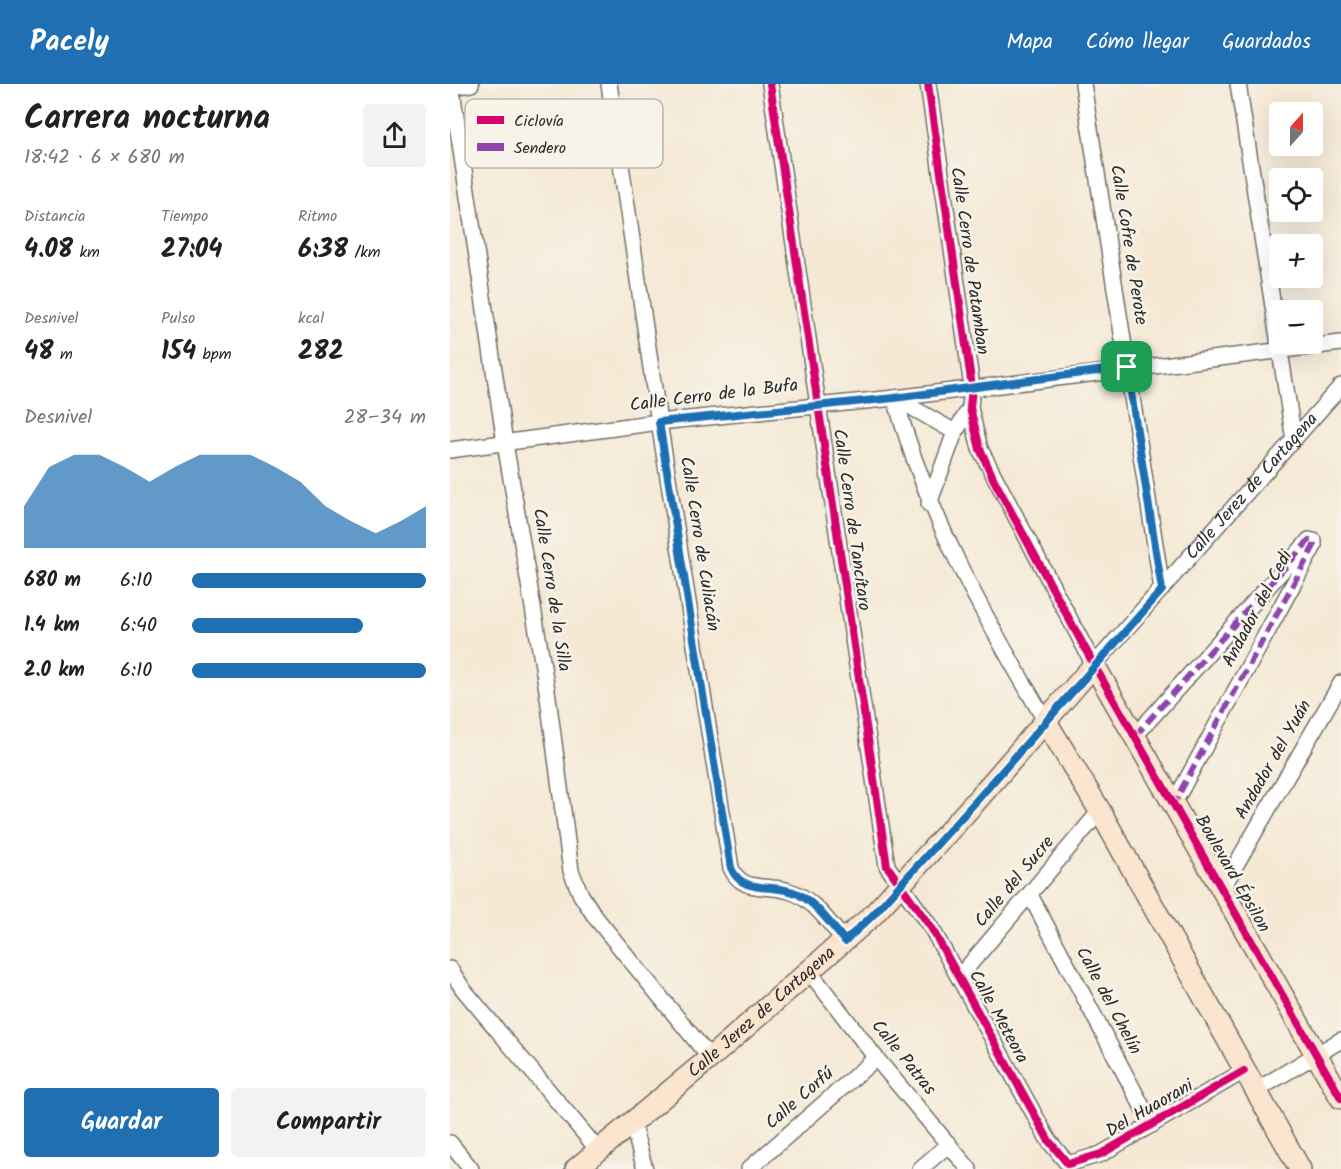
<!DOCTYPE html>
<html lang="es">
<meta charset="utf-8">
<style>
body{margin:0;font-family:Kalam,sans-serif;background:#f2f2f2;color:#202124;height:100vh;display:flex;flex-direction:column;font-size:22px;white-space:nowrap}
*{box-sizing:border-box;margin:0}
p{font-size:20px;color:#757577}
.icon{flex:none;width:33px;height:33px;fill:none;stroke:currentColor;stroke-width:2;stroke-linecap:round;stroke-linejoin:round}
.map{position:relative;flex:1;overflow:hidden}
.details{display:flex;flex-direction:column;background:#fff;width:450px}
.details>*{flex:none}
.needle{width:39px;rotate:21deg}
.controls{position:absolute;left:819px;top:18px;display:grid;gap:12px}
.controls a{display:grid;place-items:center;width:54px;height:54px;border-radius:6px;background:#fff;box-shadow:0 6px 24px #0002;font-size:30px}
.pin{position:absolute;display:grid;place-items:center;width:51px;height:51px;color:#fff;margin:-26px;border-radius:12px;box-shadow:0 3px 9px #0006}
.round{display:grid;place-items:center;flex:none;width:63px;height:63px;border-radius:6px;background:#f2f2f2}
.summary{display:flex;align-items:center;justify-content:space-between;height:102px;padding:0 24px}
h1{font-size:33px;font-weight:700;line-height:45px}
.stats{display:grid;grid-template-columns:repeat(3,1fr);gap:9px;height:102px;padding:6px 24px}
.stats div{display:grid;align-content:center}
.stats b{font-size:26px;font-weight:700}
.stats small{font-size:16px;font-weight:400}
.stats p{font-size:16px}
.chart{height:168px;padding:12px 24px}
.chart p{display:flex;justify-content:space-between}
.chart svg{width:100%;height:108px;margin-top:6px;fill:#1f6fb2;opacity:.7}
.button{display:flex;gap:12px;margin-top:auto;padding:12px 24px}
.button a{flex:1;height:69px;border-radius:6px;background:#1f6fb2;color:#fff;font-size:24px;font-weight:700;line-height:69px;text-align:center}
.button a+a{background:#f2f2f2;color:#202124}
ul{padding:0 24px;list-style:none;font-size:20px}
li{display:grid;grid-template-columns:96px 72px 1fr;align-items:center;height:45px}
li i{height:15px;border-radius:8px;background:#1f6fb2}
header{display:flex;align-items:center;gap:36px;box-sizing:border-box;height:84px;padding:0 30px;background:#1f6fb2;color:#fff}
header strong{font-size:28px}
nav{display:flex;gap:33px;margin-inline-start:auto;font-size:21px}
main{display:flex;flex:1;min-height:0}
.map>svg:first-child{display:block}
.lines{fill:none;stroke-linecap:round;stroke-linejoin:round}
.street-casing{stroke:#726e66;stroke-width:18}
.secondary-casing{stroke:#726e66;stroke-width:24}
.street{stroke:#fff;stroke-width:15}
.secondary{stroke:#fbe5cf;stroke-width:21}
.quiet{stroke:#8e44ad;stroke-width:6;stroke-dasharray:12 6;stroke-linecap:butt}
.cycleway-casing{stroke:#f7f3e8;stroke-width:11}
.cycleway{stroke:#d6006c;stroke-width:8}
.route-casing{stroke:#fff;stroke-width:12}
.route{stroke:#1f6fb2;stroke-width:8}
.labels{text-anchor:middle;dominant-baseline:central;stroke-width:5;stroke-linejoin:round;paint-order:stroke}
.street-label{font-size:18px;fill:#2b2b2b;stroke:#f7f3e8}
.key{fill:#f7f3e8;stroke:#bab7af;stroke-width:1.5}
.key-label{font-size:16px;fill:#2b2b2b}
</style>
<header>
<strong>Pacely</strong>
<nav><a>Mapa</a><a>Cómo llegar</a><a>Guardados</a></nav>
</header>
<main>
<section class="details">
<div class="summary"><div><h1>Carrera nocturna</h1><p>18:42 · 6 × 680 m</p></div><a class="round"><svg class="icon" aria-label="share" viewBox="0 0 24 24"><path d="M12 15V3M7 8l5-5 5 5M5 13v7h14v-7"/></svg></a></div>
<div class="stats">
<div><p>Distancia</p><b>4.08<small> km</small></b></div>
<div><p>Tiempo</p><b>27:04</b></div>
<div><p>Ritmo</p><b>6:38<small> /km</small></b></div>
</div>
<div class="stats">
<div><p>Desnivel</p><b>48<small> m</small></b></div>
<div><p>Pulso</p><b>154<small> bpm</small></b></div>
<div><p>kcal</p><b>282</b></div>
</div>
<div class="chart"><p><span>Desnivel</span>28–34 m</p>
<svg viewBox="0 0 160 44" preserveAspectRatio="none"><path d="M0 44V27L10 11L20 6L30 6L40 11L50 17L60 11L70 6L80 6L90 6L100 11L110 17L120 27L130 33L140 38L150 33L160 27V44z"/></svg>
</div>
<ul>
<li><b>680 m</b>6:10<i style="width:100%"></i></li>
<li><b>1.4 km</b>6:40<i style="width:73%"></i></li>
<li><b>2.0 km</b>6:10<i style="width:100%"></i></li>
</ul>
<div class="button"><a>Guardar</a><a>Compartir</a></div>
</section>
<div class="map">
<svg width="891" height="1085" viewBox="0 0 891 1085">
<rect width="100%" height="100%" fill="#f7f3e8"/>
<filter id="ink" filterUnits="userSpaceOnUse"><feTurbulence type="fractalNoise" baseFrequency=".0167" numOctaves="2"/><feDisplacementMap in="SourceGraphic" scale="12" xChannelSelector="R" yChannelSelector="G"/><feConvolveMatrix kernelMatrix="1 2 1 2 8 2 1 2 1" color-interpolation-filters="sRGB"/></filter>
<filter id="wash" filterUnits="userSpaceOnUse"><feTurbulence type="fractalNoise" baseFrequency=".008" numOctaves="4" result="noise"/><feDisplacementMap in="SourceGraphic" scale="24" xChannelSelector="R" yChannelSelector="G"/><feGaussianBlur stdDeviation="1.35" result="paint"/><feColorMatrix in="noise" values="0 0 0 0 0 0 0 0 0 0 0 0 0 0 0 0 0 1.4 0 .05"/><feComposite in="paint" operator="in"/></filter>
<g filter="url(#wash)">
<rect width="100%" height="100%" fill="#f5e9d5"/>
</g>
<g filter="url(#ink)">
<g class="lines">
<g class="street-casing">
<g id="street">
<path d="M1,0L55,359L97,606L121,787L131,811L146,834L260,974"/>
<path d="M159,0L209,338L281,784C292,809 316,800 339,807C363,814 379,839 395,857"/>
<path d="M320,0L437,782L482,845L599,1057L618,1080L651,1070L794,987"/>
<path id="s1" d="M478,0L522,303L520,324L530,365L644,581L891,302"/>
<path d="M633,0L712,505"/>
<path d="M788,0L844,356"/>
<path d="M0,3L21,0"/>
<path d="M445,314C478,434 532,529 595,636"/>
<path d="M445,314L505,348"/>
<path d="M0,366L209,338L445,314L891,259"/>
<path d="M479,420L505,348L520,324"/>
<path d="M685,652L854,462L859,456L864,457V462L724,719"/>
<path d="M773,803L891,599"/>
<path d="M580,811L702,1041"/>
<path d="M0,885L13,905L149,1067"/>
<path d="M359,887L426,974L519,1085"/>
<path d="M509,893L650,727"/>
<path d="M805,1007L891,956"/>
<path d="M182,1039L195,1085"/>
<path d="M0,1059L21,1085"/>
<path d="M299,1085L426,974"/>
<path d="M470,1085L499,1060"/>
</g>
</g>
<g class="secondary-casing">
<g id="secondary">
<path d="M595,636L650,727L850,1085"/>
<path id="s2" d="M126,1085L260,974L423,831L527,716L644,581L891,1014"/>
</g>
</g>
<use href="#street" class="street"/>
<use href="#secondary" class="secondary"/>
<path class="quiet" d="M685,652L854,462L859,456L864,457V462L724,719"/>
<g class="cycleway-casing">
<g id="cycleway">
<path d="M320,0L437,782L482,845L599,1057L618,1080L651,1070L794,987"/>
<path d="M478,0L522,303L520,324L530,365L544,396L644,581L891,1014"/>
</g>
</g>
<use href="#cycleway" class="cycleway"/>
</g>
</g>
<g class="lines" filter="url(#ink)">
<g class="route-casing">
<path id="route" d="M677,283L712,506L527,716L423,831L395,857C381,841 367,820 348,810C324,798 293,812 281,784L209,338L444,314Z"/>
</g>
<use href="#route" class="route"/>
</g>
<g class="labels">
<g class="street-label">
<text transform="translate(678 161) rotate(81)">Calle Cofre de Perote</text>
<text transform="translate(519 177) rotate(82)">Calle Cerro de Patamban</text>
<text transform="translate(264 312) rotate(-7)">Calle Cerro de la Bufa</text>
<text stroke="none"><textPath href="#s1" startOffset="852">Calle Jerez de Cartagena</textPath></text>
<text transform="translate(401 436) rotate(82)">Calle Cerro de Tancítaro</text>
<text transform="translate(249 460) rotate(81)">Calle Cerro de Culiacán</text>
<text transform="translate(101 506) rotate(81)">Calle Cerro de la Silla</text>
<text transform="translate(808 525) rotate(-62)">Andador del Cedi</text>
<text transform="translate(824 676) rotate(-60)">Andador del Yuán</text>
<text transform="translate(782 790) rotate(60)">Boulevard Épsilon</text>
<text transform="translate(565 798) rotate(-50)">Calle del Sucre</text>
<text transform="translate(658 917) rotate(62)">Calle del Chelín</text>
<text stroke="none"><textPath href="#s2" startOffset="243">Calle Jerez de Cartagena</textPath></text>
<text transform="translate(548 933) rotate(61)">Calle Meteora</text>
<text transform="translate(453 974) rotate(51)">Calle Patras</text>
<text transform="translate(350 1015) rotate(-41)">Calle Corfú</text>
<text transform="translate(700 1025) rotate(-30)">Del Huaorani</text>
</g>
</g>
<rect x="15" y="15" width="198" height="69" rx="9" class="key"/>
<rect x="27" y="32" width="27" height="8" fill="#d6006c"/>
<rect x="27" y="59" width="27" height="8" fill="#8e44ad"/>
<g class="key-label">
<text x="64" y="42">Ciclovía</text>
<text x="64" y="69">Sendero</text>
</g>
</svg>
<div class="controls">
<a><svg class="needle" viewBox="-14 -14 28 28"><path d="M0-13l5 13h-10z" fill="#e53935"/><path d="M0 13l5-13h-10z" fill="#757577"/></svg></a>
<a><svg class="icon" aria-label="locate" viewBox="0 0 24 24"><circle cx="12" cy="12" r="6"/><path d="M12 2v4M12 18v4M2 12h4M18 12h4"/></svg></a>
<a>+</a>
<a>−</a>
</div>
<div class="pin" style="left:677px;top:283px;background:#1e9e55"><svg class="icon" aria-label="arrive" viewBox="0 0 24 24"><path d="M6 21V4h12l-3 4 3 4H6"/></svg></div>
</div>
</main>
